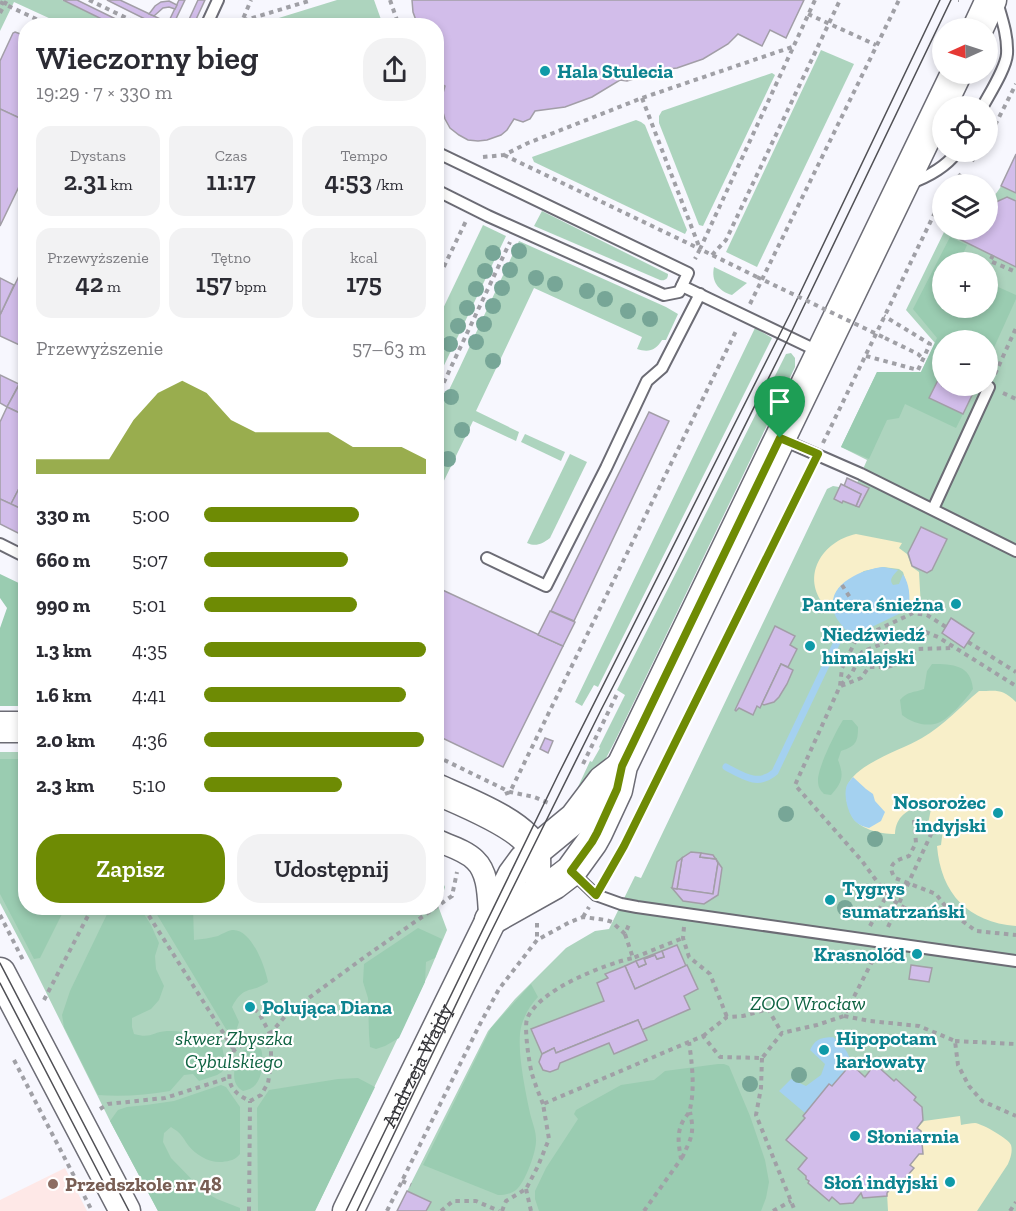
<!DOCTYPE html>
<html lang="pl">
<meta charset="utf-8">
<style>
body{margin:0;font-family:"Zilla Slab",serif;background:#f2f2f3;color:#2b2b33;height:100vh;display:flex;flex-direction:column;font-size:22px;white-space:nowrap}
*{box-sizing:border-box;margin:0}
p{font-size:20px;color:#7c7c81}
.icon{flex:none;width:33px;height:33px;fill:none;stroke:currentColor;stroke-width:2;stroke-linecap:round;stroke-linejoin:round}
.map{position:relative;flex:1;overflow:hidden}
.details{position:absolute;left:18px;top:18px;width:426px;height:897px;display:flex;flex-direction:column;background:#fff;border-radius:24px;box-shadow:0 3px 9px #0003}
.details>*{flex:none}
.needle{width:39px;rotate:267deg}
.buttons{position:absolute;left:932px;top:18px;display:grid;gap:12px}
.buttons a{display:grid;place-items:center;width:66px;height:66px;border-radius:50%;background:#fff;box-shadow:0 3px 9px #0003;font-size:30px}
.pin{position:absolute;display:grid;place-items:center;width:51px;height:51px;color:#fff;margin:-62px -26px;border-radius:50% 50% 50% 0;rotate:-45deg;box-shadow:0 0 6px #0007}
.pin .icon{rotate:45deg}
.round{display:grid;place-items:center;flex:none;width:63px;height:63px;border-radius:24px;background:#f2f2f3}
.overview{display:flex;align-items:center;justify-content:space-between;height:102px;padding:0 18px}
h1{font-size:33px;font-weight:600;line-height:45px}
.stats{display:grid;grid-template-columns:repeat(3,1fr);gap:9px;height:102px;padding:6px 18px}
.stats div{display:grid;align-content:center;border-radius:15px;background:#f2f2f3;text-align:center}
.stats b{font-size:26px;font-weight:600}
.stats small{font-size:16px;font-weight:400}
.stats p{font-size:16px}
.chart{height:168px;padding:12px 18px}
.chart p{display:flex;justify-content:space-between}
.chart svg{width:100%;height:108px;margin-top:6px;fill:#6e8b04;opacity:.7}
.primary-button{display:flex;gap:12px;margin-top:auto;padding:12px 18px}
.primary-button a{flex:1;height:69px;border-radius:24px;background:#6e8b04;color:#fff;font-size:24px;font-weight:600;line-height:69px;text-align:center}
.primary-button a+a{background:#f2f2f3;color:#2b2b33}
ul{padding:0 18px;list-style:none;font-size:20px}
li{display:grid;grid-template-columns:96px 72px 1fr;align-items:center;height:45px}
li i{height:15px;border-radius:8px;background:#6e8b04}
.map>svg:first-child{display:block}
.education{fill:#fee8e7}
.green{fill:#add4be;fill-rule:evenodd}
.forest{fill:#9accb1}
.sand{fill:#f8efc9}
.water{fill:#a4d1f0}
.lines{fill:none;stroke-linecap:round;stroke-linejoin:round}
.stream{stroke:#a4d1f0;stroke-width:7}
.building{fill:#d2bdea;stroke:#a29ea7;stroke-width:1.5}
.service-casing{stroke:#6c6c75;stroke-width:14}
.minor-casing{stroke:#6c6c75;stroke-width:24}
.secondary-casing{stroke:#6c6c75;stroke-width:33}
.path{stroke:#a0a0a6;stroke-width:4;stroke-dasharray:4.5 4.5;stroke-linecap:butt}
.service{stroke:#fff;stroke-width:10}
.minor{stroke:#fff;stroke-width:21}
.secondary{stroke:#fff;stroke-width:30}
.tram{stroke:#505055;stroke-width:1.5}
.path-bridge{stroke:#a0a0a6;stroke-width:4;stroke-dasharray:4.5 4.5;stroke-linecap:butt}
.tree{fill:#77a697}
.route-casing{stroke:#fff;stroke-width:12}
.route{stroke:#6e8b04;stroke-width:8}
.culture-dot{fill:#0f9aa8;stroke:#fff;stroke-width:2}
.education-dot{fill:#8d6e63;stroke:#fff;stroke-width:2}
.labels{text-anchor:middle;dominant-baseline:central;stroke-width:4.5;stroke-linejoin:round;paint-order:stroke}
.culture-label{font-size:20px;font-weight:bold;fill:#0d838f;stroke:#fff;text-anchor:start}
.park-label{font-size:20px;font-style:italic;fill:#0f6342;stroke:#fff}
.street-label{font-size:20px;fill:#2d2d31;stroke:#fff}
.education-label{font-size:20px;font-weight:bold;fill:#785e54;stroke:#fff;text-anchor:start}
</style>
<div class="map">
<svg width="1016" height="1211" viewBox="0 0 1016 1211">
<rect width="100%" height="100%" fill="#f7f7fe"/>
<path class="education" d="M65,1168L87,1211H0V1200Z"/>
<g class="green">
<path d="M0,0H62L115,25H64L14,2L0,31Z"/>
<path d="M337,0H374L383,25H256Z"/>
<path d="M821,50L854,64L757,267L726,252Z"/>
<path d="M772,73L775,75L703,226L699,225L659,123V116L662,111Z"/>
<path d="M636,120L641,122L645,125L687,230L685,234L534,162L532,157Z"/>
<path d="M1016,154V1211H397L488,1031L515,999L566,948L595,931L609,929L635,876L641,878L827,489L833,486L839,487L841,484L854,490L867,460L841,447L877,372H921L935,343L906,310L945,230H987V201C1002,193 1009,169 1016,154ZM942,262H987V308H942ZM942,340H987V386H942Z"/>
<path d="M542,211L668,274C668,279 665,281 660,280L534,226Z"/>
<path d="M483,225L506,236L437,380V321Z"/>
<path d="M519,241L666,307L678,314L666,340H662C656,350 649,353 637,349L642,337L534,288L476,411L519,432L516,441L473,421L437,495V415L460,367Z"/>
<path d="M714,267L747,283L732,295C718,291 711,281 714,267Z"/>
<path d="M755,328L772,338L598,687L594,685L582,706L575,702Z"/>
<path d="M791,353L795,358V367L616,739L604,762L572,800L590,761L592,762L600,748L599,747L625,695L617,690L786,354Z"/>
<path d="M525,434L565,452L561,461L521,442Z"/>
<path d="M570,454L587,462L550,538C542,544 536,547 527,543Z"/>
<path d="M0,752H25L26,908H436L437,874L441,879L445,887L442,897L437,903L447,930L428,975L315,1211H158L110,1121L32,964L0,903Z"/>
</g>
<g class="forest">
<path d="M950,237L967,245L963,254L965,262H942V308H987V282L1016,295V299L987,363V340H942V372L929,397L963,414L956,428L905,404L899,418L887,420L869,459L841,447L877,372H921L937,338L913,309Z"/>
<path d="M0,574L25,586V706H0V628L7,608L0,598Z"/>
<path d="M932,664C953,664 971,665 973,689C967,698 949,719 938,723C926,727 912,723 902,715L900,700C908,691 913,693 924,689L927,671Z"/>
<path d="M843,720H852L858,727C858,742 856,746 841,751L838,760C844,775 843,782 831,795L824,794C820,790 818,787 818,781C817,769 836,731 843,720Z"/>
<path d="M0,759H25L26,908H65L40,958L34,959L0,894Z"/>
<path d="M110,908H140L151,925L159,943L155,956L156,969L164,986L159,1000L151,1009L132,1018V1027L134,1034C151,1039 152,1032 167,1031C184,1030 199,1036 215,1042L220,1038L225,1060L222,1072L217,1075L199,1081L193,1074L184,1075L170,1091C146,1095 122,1097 98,1095L64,1027L62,1015L70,991Z"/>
<path d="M153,908H193L194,940C202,939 211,938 218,936C222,934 227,931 232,930C251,928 265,966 268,982C251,994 244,984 232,1007L239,1022L236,1031H230L226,1029Z"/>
<path d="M418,928L442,939L435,958L426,962L425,982L399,1038L385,1046L376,1049L370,1047L369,1035L368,998L363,982L364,964Z"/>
<path d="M531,984L538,997C529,1006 521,1021 520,1034C518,1056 526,1095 531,1117C533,1124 536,1132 536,1139C537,1151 525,1183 516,1190C511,1194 504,1195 498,1195L423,1165L491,1028Z"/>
<path d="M253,1047L261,1049C264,1058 263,1076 256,1084C253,1088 248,1090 243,1091C228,1083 235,1062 242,1051Z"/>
<path d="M718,1064H724L729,1066L750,1116L765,1160L769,1182L766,1198L761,1211H539L535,1199V1191L546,1168L578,1119L574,1114L576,1110L621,1085L654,1080L665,1071Z"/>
<path d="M358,1078L375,1087L315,1211H258L257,1108L269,1090L338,1079Z"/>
<path d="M221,1085L226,1087L240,1107V1154C235,1160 230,1161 222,1162C209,1163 196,1155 188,1145C182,1136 181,1133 171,1127L164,1133L163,1142L171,1158L203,1191L217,1199L240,1208V1211H158L110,1121L118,1110L127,1107L146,1105L174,1101Z"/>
</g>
<g class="sand">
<path d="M856,534L902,543L899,548L907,554L912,567L919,572L921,608H909V592L903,572L899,569L883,567L864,571L839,588L835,595L832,606H825C800,577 822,541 856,534Z"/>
<path d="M979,691C997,691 1002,688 1016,702V926C968,922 941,894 937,846L941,845L943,829L928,824L931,809C913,805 896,813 895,834C880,834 857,829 851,814C848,806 844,796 847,787C854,764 902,750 922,738C944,725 960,707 979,691Z"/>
<path d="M960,1116L961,1125C966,1124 971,1123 975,1123C983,1124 1009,1139 1011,1145C1013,1152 1010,1159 1008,1164L977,1211H888L887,1193L897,1181L901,1184L913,1168L910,1165L919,1154H922L917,1128L924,1121Z"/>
</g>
<g class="water">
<path d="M883,567L898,570C894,575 888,579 893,585L899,584L903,574C910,585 910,597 909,609L851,637C845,628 834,619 833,608C829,583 863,569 883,567Z"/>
<path d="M853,777L866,789L873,794L875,801L885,812L881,821L869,828C864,827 859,825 856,822C848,815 843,794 847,785C848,782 851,780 853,777Z"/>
<path d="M833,1037C843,1045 849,1052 851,1064L832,1086L829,1085L805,1113L779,1091L791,1079L806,1086L821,1075L825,1064L810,1050C816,1038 821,1038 833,1037Z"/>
</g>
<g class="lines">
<path class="stream" d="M726,767C743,776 758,787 775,772L838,640"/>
</g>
<g class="building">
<path d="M63,0H77L130,26H116Z"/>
<path d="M107,0H120L173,25L159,26Z"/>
<path d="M179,0H185L173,25L168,23Z"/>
<path d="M198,0H205L193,26H186Z"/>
<path d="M412,0H804L786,38L770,30L762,46L738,34L728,44L703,59L677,68L644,72L637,78L627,81L620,80L592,97L565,107L535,111L530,119L523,122L514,119L507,130L501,135L487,140L478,141L468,140L459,135L450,128L445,119L442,109L441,100L445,86L437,81L436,78V70L439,64L436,62V26H418L413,12Z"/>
<path d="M169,1L177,5L175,9L169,7L163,8L154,16L149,14L155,6L161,2Z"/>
<path d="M15,32L26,36V121L0,109V61L13,33Z"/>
<path d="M0,109L26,121V172L0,226Z"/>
<path d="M1016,154V193L1001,186Z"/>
<path d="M1007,197L1016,201V267L955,237L959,230H987V206Z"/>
<path d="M19,276H21L26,278V348L0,336V315Z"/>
<path d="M0,278L14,285L0,315Z"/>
<path d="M942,372V386L976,387L963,414L929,398Z"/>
<path d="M0,375L19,384L7,407L0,403Z"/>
<path d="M18,387L26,390V416L7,407Z"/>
<path d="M7,407L26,416V475L11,504L0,499V422Z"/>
<path d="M649,412L669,421L574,621L551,611Z"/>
<path d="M26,475V511L11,504Z"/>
<path d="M847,478L869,488L859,507L856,506L861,494L844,486Z"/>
<path d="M841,484L861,494L856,506L843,501L842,503L834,499Z"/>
<path d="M0,499L26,511V537L0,524Z"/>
<path d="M921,527L947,539L932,570L927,573L912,566L908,553Z"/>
<path d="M436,587L563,646L503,767L436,735Z"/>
<path d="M550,611L575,622L563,646L538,635Z"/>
<path d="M951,618L974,633L964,648L942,633Z"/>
<path d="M775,626L795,636L790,645L797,649L788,667L781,664L760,708L757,706L753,715L739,708L736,711L735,710Z"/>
<path d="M781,664L793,670L787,684L779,697L774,702L764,705L762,704Z"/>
<path d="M545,738L553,741L548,753L540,749Z"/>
<path d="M691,852L701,853L700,857L716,859L718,863L713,894L677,889L682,858Z"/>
<path d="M701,853L713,855L722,868L718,895L704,904L683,901L672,888L713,894L718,863L716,859L700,857Z"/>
<path d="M682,858L677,889L672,888L677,862Z"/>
<path d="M677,945L686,966L635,989L625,966L636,961L639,967L646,964L644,959L655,955L657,959L664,957L662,951Z"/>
<path d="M662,951L664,957L657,959L655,955L644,959L646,964L639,967L636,961Z"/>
<path d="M687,965L698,989L684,996L690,1009L642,1030L638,1020L556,1053L554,1048L542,1054L531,1029L604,1001L597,983L608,978L605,974L625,966L635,989Z"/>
<path d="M911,965L932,968L929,982L909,979Z"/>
<path d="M638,1020L647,1040L614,1054L609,1043L560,1063L558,1069L550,1072L543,1070L539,1062L542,1054L554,1048L556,1053Z"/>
<path d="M851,1064L865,1077L875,1064L894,1081L896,1079L916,1097L914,1100L922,1107L923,1120L917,1128L921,1131L923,1154H919L910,1165L914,1168L900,1184L897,1181L887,1193V1196L863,1198L861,1193L853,1203L840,1204L832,1197L829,1201L808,1183L809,1181L806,1179V1176L798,1169L807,1158L786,1140L805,1118L803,1116L829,1084L832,1086Z"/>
<path d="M407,1191L431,1202L426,1211H397Z"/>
</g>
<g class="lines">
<g class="service-casing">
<g id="service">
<path d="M206,26L218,0"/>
<path d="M983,106C990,93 1006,68 1007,54C1008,36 1002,19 997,2"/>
<path d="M436,152L688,273L679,292L664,295L488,216L436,190"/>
<path d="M908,184C928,177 945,168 957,152"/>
<path d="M682,286L820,352"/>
<path d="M781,439L861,474L1016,551"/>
<path d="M933,509L989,387"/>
<path d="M0,544L26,557"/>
<path d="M487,558L546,586L606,468L647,381L662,368L700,294"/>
<path d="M572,872L596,895L621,904L637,907L1016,961"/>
</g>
</g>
<g class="minor-casing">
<path id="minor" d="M436,840C449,846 465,850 475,860C490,874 488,901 490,920"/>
</g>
<g class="secondary-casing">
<g id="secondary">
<path d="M978,28L991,0"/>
<path d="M0,727H26"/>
<path d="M436,789C460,800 529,826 534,852C536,858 535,865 535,871"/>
<path d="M490,920L554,884L571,871L592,842L597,833L617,790L622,766L956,74"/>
<path d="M0,973L125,1211"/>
<path d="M348,1211L513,875L524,860L575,818L603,781L620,768"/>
</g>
</g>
<g class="path">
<path d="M89,0L143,26"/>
<path d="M390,0L399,26"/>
<path d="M958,0H959"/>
<path d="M0,2L51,26"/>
<path d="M0,13L7,0"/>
<path d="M808,14L876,45"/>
<path d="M226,20L238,26"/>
<path d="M243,20L249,19L312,0"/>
<path d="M240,26L251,0"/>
<path d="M642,98L700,249L695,259"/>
<path d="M987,141L1016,84"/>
<path d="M504,155L700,249"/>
<path d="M483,157L504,155L528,143L642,98L792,47"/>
<path d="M972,161L979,152"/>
<path d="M952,184L961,174"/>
<path d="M712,255L726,240L840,0"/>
<path d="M993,255L990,261L1016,272"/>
<path d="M757,277L700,249L815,0"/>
<path d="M436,283L466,221"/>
<path d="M750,304L899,0"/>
<path d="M885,338L918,354L924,360"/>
<path d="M866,356L918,370L930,344L884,316"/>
<path d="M995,374L1016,328"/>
<path d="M1003,393L1016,399"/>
<path d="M436,399L510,242"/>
<path d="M823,443L942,198"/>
<path d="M842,585L851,599"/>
<path d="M968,642L1016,672"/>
<path d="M841,685L852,673L862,652L918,629L938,637L1016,686"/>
<path d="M841,686L861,678L869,667H887L894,665L909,656L918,649L954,648"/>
<path d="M436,756L510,792L534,797L551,804"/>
<path d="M583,764L618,692"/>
<path d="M505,794L510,792L737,329"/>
<path d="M914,820L916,843L909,856C898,860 885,863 895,878L936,894L949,911L976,931L1016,935"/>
<path d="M604,883L624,846L811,468"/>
<path d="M887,895C911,915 919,916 949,911"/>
<path d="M144,908L234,1050"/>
<path d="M0,915L23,960"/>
<path d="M583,917L589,907"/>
<path d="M537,923V940"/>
<path d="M870,926L887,895L862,861L795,785L840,686L842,668L856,640L913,613L927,615L946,627"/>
<path d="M684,927L683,938L689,957L710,974L727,1017"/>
<path d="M888,927L933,830"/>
<path d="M625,934L633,958L683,938"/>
<path d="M44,1000L92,908"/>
<path d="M254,1009L259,1013L270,1034"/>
<path d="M844,1016L870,1021L919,1026L955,1041L958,1065L969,1086L982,1101L1016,1116"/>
<path d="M703,1036L727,1017L743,1016L768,1009L782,1033"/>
<path d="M250,1041H264L271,1049V1064L268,1083L261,1095L250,1101C222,1088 229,1075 234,1050Z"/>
<path d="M264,1041L287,1014L366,956L452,896L457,872"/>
<path d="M955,1041L1016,1044"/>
<path d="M762,1058L761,1088L756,1115L795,1211"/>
<path d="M14,1060L92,1211"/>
<path d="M543,1104C539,1094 535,1084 532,1074C529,1063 524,1028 527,1019C538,990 605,964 633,958"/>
<path d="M100,1109L108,1104L165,1098L228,1078"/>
<path d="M682,1158C691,1138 695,1134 690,1112"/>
<path d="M402,1181L411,1185"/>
<path d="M526,1189L531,1211"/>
<path d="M249,1211L250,1101"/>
<path d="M387,1211L480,1024L499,989L537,940L570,922L583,917L606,920L612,922L625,934L630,922"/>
<path d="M441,1211L453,1201H476L499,1211"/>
<path d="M502,1211L506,1201L526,1189L538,1166L549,1139L543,1104L703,1036L720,1057L762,1058L782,1033L817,1025L844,1016L875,956"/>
<path d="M644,1211L681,1159C679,1146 676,1134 683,1121C685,1117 689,1114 690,1109C695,1088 692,1063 689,1042"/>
<path d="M773,1211L791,1201"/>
<path d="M1010,1211L1016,1202"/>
</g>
<use href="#service" class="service"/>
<use href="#minor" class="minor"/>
<use href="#secondary" class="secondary"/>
<g class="tram">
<path d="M0,963L129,1211"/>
<path d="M0,983L108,1191"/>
<path id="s1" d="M346,1211L558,775L791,312L940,0"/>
<path d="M357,1211L485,944L601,710L673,570L789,337L951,0"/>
</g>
<path class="path-bridge" d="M757,277L885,338"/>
</g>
<g class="tree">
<circle cx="519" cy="251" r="8"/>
<circle cx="493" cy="253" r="8"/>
<circle cx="510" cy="270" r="8"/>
<circle cx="485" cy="271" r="8"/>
<circle cx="536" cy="278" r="8"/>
<circle cx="555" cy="284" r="8"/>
<circle cx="502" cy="288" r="8"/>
<circle cx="476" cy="289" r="8"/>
<circle cx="587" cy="291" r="8"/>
<circle cx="605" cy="299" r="8"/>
<circle cx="493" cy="306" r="8"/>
<circle cx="467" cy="308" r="8"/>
<circle cx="628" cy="311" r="8"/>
<circle cx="650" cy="319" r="8"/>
<circle cx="484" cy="324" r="8"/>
<circle cx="458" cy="326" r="8"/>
<circle cx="476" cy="342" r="8"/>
<circle cx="450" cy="344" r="8"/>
<circle cx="493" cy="361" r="8"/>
<circle cx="451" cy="397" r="8"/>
<circle cx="462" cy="430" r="8"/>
<circle cx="448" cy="459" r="8"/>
<circle cx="786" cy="814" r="8"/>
<circle cx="875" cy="839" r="8"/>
<circle cx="845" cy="908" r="8"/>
<circle cx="799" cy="1075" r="8"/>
<circle cx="750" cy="1084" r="8"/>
</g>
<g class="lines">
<g class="route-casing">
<path id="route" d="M780,438L818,454L624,846L596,895L571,871L592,842L597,833L617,789L622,766Z"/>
</g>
<use href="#route" class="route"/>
</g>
<g class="culture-dot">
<circle cx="545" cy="71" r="6"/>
<circle cx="956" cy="604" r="6"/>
<circle cx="810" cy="646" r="6"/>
<circle cx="998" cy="813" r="6"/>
<circle cx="830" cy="900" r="6"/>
<circle cx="917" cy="954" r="6"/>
<circle cx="250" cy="1007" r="6"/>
<circle cx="824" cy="1050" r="6"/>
<circle cx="855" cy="1136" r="6"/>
<circle cx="950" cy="1182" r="6"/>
</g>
<circle class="education-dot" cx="53" cy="1184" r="6"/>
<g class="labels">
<g class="culture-label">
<text x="557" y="71">Hala Stulecia</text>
<text x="944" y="604" text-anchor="end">Pantera śnieżna</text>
<text x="822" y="634">Niedźwiedź<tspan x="822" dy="23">himalajski</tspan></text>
<text x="986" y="802" text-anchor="end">Nosorożec<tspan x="986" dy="23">indyjski</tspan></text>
<text x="842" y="888">Tygrys<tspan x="842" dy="23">sumatrzański</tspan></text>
<text x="905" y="954" text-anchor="end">Krasnolód</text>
<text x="262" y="1007">Polująca Diana</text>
<text x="836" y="1038">Hipopotam<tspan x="836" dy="23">karłowaty</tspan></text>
<text x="867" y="1136">Słoniarnia</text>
<text x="938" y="1182" text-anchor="end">Słoń indyjski</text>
</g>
<g class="park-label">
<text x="808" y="1003">ZOO Wrocław</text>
<text x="234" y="1038">skwer Zbyszka<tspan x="234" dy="23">Cybulskiego</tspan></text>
</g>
<g class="street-label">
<text stroke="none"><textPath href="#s1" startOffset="162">Andrzeja Wajdy</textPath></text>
</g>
<g class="education-label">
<text x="65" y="1184">Przedszkole nr 48</text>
</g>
</g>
</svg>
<div class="buttons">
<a><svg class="needle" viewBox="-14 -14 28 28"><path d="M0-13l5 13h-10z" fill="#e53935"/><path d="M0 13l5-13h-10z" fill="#7c7c81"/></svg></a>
<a><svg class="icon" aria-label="locate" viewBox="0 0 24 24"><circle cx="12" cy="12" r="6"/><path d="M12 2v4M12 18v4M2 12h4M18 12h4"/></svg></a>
<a><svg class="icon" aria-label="layers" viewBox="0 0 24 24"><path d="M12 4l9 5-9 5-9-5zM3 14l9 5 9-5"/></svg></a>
<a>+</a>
<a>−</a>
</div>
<div class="pin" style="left:780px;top:438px;background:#1e9e55"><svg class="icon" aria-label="arrive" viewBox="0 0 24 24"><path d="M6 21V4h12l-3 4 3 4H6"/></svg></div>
<section class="details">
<div class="overview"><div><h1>Wieczorny bieg</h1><p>19:29 · 7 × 330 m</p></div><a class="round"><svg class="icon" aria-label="share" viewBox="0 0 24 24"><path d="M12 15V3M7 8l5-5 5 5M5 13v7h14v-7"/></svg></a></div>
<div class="stats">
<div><p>Dystans</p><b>2.31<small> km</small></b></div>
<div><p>Czas</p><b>11:17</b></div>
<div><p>Tempo</p><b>4:53<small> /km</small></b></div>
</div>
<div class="stats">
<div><p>Przewyższenie</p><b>42<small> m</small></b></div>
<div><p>Tętno</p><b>157<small> bpm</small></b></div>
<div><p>kcal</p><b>175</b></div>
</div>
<div class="chart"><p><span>Przewyższenie</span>57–63 m</p>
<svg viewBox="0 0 160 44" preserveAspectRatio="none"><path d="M0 44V38L10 38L20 38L30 38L40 22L50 11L60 6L70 11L80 22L90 27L100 27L110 27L120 27L130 33L140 33L150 33L160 38V44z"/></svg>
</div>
<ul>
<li><b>330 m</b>5:00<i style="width:70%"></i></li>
<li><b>660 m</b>5:07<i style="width:65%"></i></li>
<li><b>990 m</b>5:01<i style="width:69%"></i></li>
<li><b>1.3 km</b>4:35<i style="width:100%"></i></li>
<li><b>1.6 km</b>4:41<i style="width:91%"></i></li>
<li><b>2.0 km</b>4:36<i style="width:99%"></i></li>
<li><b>2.3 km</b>5:10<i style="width:62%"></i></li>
</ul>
<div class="primary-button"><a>Zapisz</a><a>Udostępnij</a></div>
</section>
</div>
